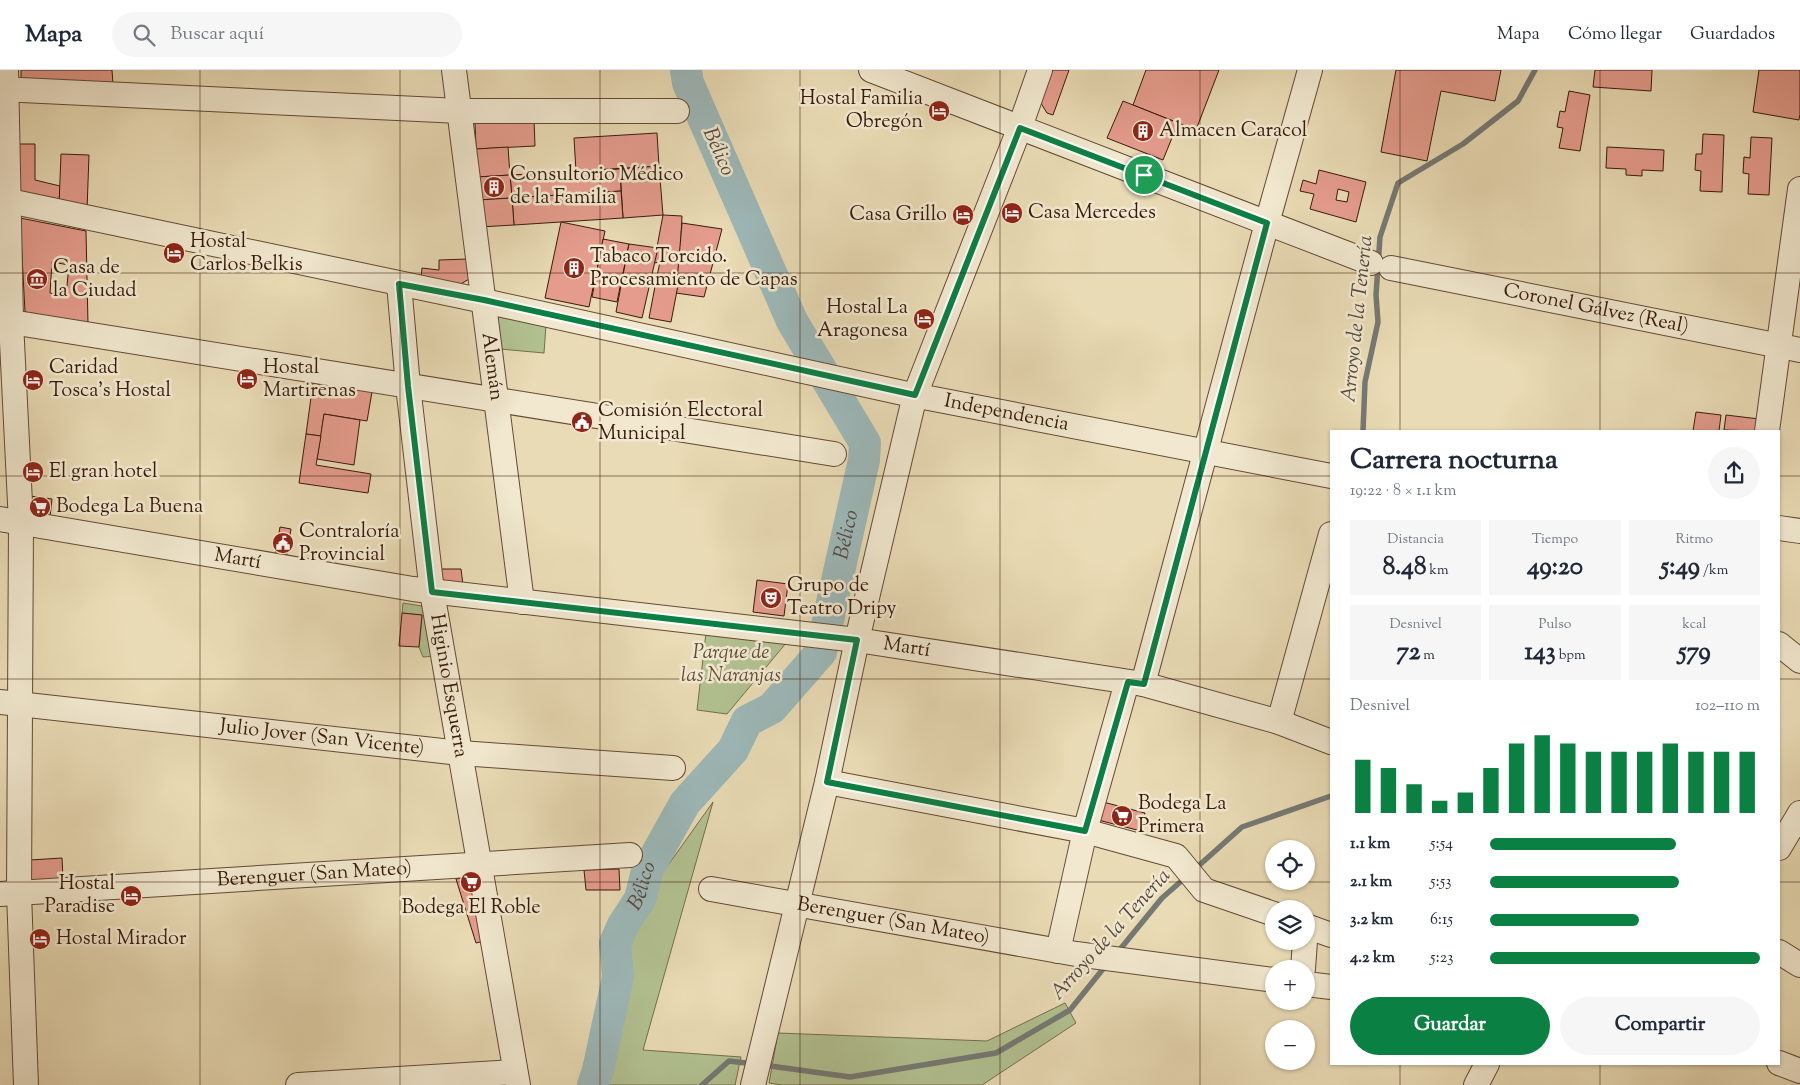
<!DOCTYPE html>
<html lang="es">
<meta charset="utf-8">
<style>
body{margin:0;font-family:"Sorts Mill Goudy",serif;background:#f6f6f7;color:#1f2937;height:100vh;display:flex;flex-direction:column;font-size:19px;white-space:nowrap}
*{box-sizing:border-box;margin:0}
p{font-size:16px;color:#747a83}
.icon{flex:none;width:28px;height:28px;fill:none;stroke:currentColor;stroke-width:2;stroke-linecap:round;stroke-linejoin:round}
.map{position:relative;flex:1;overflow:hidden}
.drawer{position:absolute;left:1330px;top:360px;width:450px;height:635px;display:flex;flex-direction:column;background:#fff;border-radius:0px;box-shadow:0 1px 4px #0004}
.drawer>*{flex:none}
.buttons{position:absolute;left:1265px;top:770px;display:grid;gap:10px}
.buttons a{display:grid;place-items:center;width:50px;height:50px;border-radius:50%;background:#fff;box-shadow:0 1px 4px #0004;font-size:25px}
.pin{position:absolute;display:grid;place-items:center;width:42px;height:42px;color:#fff;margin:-21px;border:2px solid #fff;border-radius:50%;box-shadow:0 1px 5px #0007}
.round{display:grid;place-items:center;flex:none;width:52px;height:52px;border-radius:26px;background:#f6f6f7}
.head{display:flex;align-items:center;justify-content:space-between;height:85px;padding:0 20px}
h1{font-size:28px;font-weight:700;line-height:38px}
.stats{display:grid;grid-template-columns:repeat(3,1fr);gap:8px;height:85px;padding:5px 20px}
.stats div{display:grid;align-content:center;border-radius:0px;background:#f6f6f7;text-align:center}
.stats b{font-size:25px;font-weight:700}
.stats small{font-size:14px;font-weight:400}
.stats p{font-size:14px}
.chart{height:140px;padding:10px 20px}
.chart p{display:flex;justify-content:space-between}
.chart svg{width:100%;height:90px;margin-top:5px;stroke:#0b8043;stroke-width:6}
.action{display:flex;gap:10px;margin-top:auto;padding:10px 20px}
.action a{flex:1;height:58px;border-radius:30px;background:#0b8043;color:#fff;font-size:20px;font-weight:700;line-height:58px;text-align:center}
.action a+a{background:#f6f6f7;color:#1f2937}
ul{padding:0 20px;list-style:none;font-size:16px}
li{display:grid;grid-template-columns:80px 60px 1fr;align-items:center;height:38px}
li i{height:12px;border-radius:6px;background:#0b8043}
header{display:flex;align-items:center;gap:30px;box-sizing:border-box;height:70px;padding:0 25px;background:#fff;border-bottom:1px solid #e0e1e3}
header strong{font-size:24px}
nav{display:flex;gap:28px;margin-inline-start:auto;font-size:18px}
.search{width:350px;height:45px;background:#f6f6f7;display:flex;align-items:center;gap:12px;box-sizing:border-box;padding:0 18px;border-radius:28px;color:#747a83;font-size:19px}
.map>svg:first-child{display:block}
.green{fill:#b2c191;stroke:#756e4e}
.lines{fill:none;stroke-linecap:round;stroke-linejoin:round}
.stream{stroke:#757974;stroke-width:5.5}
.river{stroke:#9db8b9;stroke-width:32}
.building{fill:#e59c8d;stroke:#381a0c;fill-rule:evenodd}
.minor-casing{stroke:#644a36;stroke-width:26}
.minor{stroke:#f1e8cf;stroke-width:24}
.route-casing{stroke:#fff;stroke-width:10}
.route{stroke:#0b8043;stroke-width:6}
.grid{fill:none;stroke:#381a0c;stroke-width:1;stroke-opacity:0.55}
.labels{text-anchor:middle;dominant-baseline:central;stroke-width:5;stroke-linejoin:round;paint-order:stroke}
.poi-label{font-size:20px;fill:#381a0c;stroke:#f1e8cf;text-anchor:start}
.street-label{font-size:20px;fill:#381a0c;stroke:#f1e8cf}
.park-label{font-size:20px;font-style:italic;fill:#5d4c34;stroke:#f1e8cf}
.water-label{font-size:21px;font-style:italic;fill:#564940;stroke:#f1e8cf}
</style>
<header>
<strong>Mapa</strong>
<div class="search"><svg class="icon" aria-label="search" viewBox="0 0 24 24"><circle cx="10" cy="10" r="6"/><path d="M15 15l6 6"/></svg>Buscar aquí</div>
<nav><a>Mapa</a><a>Cómo llegar</a><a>Guardados</a></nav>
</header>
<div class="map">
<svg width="1800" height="1015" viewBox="0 0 1800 1015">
<rect width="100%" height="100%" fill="#e9dbb5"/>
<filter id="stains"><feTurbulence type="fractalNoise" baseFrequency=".004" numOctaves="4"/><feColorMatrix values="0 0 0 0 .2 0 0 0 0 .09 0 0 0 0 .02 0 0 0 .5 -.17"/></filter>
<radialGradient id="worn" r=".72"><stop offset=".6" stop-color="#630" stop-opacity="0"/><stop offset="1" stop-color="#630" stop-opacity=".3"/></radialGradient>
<g class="green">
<path d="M494,243L546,255L544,283L500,279Z"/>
<path d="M403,533L428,537L436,586L423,587L419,577L422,545L402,543Z"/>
<path d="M706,563L787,572L727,644L697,640Z"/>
<path d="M713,732L643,980L741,987L735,1015H584L608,983L624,907L621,889L632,851L646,839L656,812Z"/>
<path d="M1065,933L1076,953L982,1015H782L769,1013L778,963L987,971Z"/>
</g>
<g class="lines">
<g class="stream">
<path d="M1363,361L1365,312L1378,252L1376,225L1380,167L1398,113L1463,74L1518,31L1535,0"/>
<path d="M1195,799L1242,757L1331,726"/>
<path d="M1117,883L1162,828L1186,807"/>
<path d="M763,995L850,1007L996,983L1070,940L1107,894"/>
<path d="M702,1015L729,991L754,994"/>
</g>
<path class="river" id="s1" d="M593,1015L598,1000L618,907L615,873L623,855L640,829L647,801L685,733L733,680L747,651L772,638L821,582L864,390L865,373L792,251L688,13L686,0"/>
</g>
<g class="building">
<path d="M21,0H112L113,14L21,13Z"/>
<path d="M1049,0H1069L1053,45L1047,43L1039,30Z"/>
<path d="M1146,0H1219L1196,60L1133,35Z"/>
<path d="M1396,0H1501L1495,31L1441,21L1427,91L1381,82Z"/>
<path d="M1595,0H1652L1651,21L1593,17Z"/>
<path d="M1759,0H1800V44L1799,50L1753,42Z"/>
<path d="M1569,21L1590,25L1580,81L1559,78L1563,58L1557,57L1560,41L1565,42Z"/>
<path d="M1123,31L1178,53L1163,90L1107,68Z"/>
<path d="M534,50L535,76L476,79L475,52Z"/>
<path d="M657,63L659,96L576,101L574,68Z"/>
<path d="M1703,64L1724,65L1722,122L1700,121L1701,101L1695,100L1696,84H1702Z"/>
<path d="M1751,67L1772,68L1769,125L1748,124L1749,104L1743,103L1744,87L1750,88Z"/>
<path d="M17,74H35V110L60,116L59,135L17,125Z"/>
<path d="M508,77L510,105L477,107L476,79Z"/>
<path d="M1607,77L1664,80L1663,101L1642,100V106L1626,105V99L1606,98Z"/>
<path d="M61,84L89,85L87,140L59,135Z"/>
<path d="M659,96L663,145L623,148L620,99Z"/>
<path d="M620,99L621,121L512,128L510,105Z"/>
<path d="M1319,100L1366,112L1356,152L1310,139L1314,124L1300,121L1303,110L1316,114ZM1338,119L1349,122L1347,132L1336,130Z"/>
<path d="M510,105L512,128L478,130L477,107Z"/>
<path d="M621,121L623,148L514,155L512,128Z"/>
<path d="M512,128L514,155L480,157L478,130Z"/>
<path d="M663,145L682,146L679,210L657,206L660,192L654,193Z"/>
<path d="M20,148L86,161L88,254L25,242ZM52,192L69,195L66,226L50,223Z"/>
<path d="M561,152L605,161L589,237L545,228Z"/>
<path d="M682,153L722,159L704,227L676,223Z"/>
<path d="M603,169L629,174L617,232L592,227Z"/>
<path d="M629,174L658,178L642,248L616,242Z"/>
<path d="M468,189L471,208L457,216L421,208L422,198L439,200V190Z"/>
<path d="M657,206L679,210L671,252L649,248Z"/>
<path d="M313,313L372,322L367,351L324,344L321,366L306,364Z"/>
<path d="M1696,342L1721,345L1719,361H1693Z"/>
<path d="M324,344L360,350L354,395L317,389Z"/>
<path d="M1726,345L1759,349L1757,361L1724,360Z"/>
<path d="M306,364L321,366L316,395L371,404L368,423L299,413Z"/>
<path d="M30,426L52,429L50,447L28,445Z"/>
<path d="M280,457L291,459L286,489L275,487Z"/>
<path d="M434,499H461L463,515H436Z"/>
<path d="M757,510L788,514L784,546L753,542Z"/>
<path d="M402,543L422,545L419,577L399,576Z"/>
<path d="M1103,732L1145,743L1141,761L1098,750Z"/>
<path d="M62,788L63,809L29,810L30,790Z"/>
<path d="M619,799L620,820H586L584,800Z"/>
<path d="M475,806L489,870L476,873L456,809Z"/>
</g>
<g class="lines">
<g class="minor-casing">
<g id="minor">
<path d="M6,0L11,252L21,453L19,823L26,1015"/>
<path id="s2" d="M454,0L522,532"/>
<path d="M871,0L1371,193"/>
<path d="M0,19L460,41H677"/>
<path id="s3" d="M0,129L484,231L903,323L1331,406"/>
<path id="s4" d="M1391,198L1800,280"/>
<path id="s5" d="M399,214L408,316L432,522L518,1015"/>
<path d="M11,252L834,384"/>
<path d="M1767,361L1800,119"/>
<path id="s6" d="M0,449L413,519L857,570L1143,614L1279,652L1331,672"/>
<path d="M1779,458L1800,461"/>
<path d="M1779,574L1800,591"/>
<path d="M1143,614L1267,153L1310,0"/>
<path id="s7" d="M0,632L460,683L673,698"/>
<path d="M1279,652L1331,464"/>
<path d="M827,712L1085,761L1176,786L1204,820L1274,844"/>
<path d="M1779,778L1800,743"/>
<path id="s8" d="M711,819L1076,884L1274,910"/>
<path id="s9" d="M0,824L630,785"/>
<path d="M1306,856L1331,865"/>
<path d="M1058,881L1085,761L1127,612"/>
<path d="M1779,882L1800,895"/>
<path d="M1303,899L1305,871"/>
<path d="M1306,914L1331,917"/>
<path d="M1779,993L1800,1001"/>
<path d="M298,1015L515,1002"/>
<path d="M753,1015L827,712L857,570L915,325L1020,57L1040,0"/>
<path d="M1476,1015L1487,994"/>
</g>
</g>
<use href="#minor" class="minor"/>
</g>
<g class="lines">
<g class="route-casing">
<path id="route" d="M1020,58L1267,153L1144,614L1128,612L1085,761L827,712L857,570L432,522L408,316L399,214L484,230L915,325Z"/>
</g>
<use href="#route" class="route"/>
</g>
<path class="grid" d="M200,0V1015M400,0V1015M600,0V1015M800,0V1015M1000,0V1015M1200,0V1015M1400,0V361M1600,0V361M0,203H1800M0,406H1331M1779,406H1800M0,609H1331M1779,609H1800M0,812H1331M1779,812H1800M1400,994V1015M1600,994V1015"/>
<defs>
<g id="hotel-disc" transform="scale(1.125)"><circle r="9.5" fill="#8f2418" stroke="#f1e8cf"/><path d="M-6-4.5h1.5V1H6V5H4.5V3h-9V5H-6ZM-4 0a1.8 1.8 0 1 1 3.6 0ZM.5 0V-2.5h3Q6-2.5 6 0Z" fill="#fff"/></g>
<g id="building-disc" transform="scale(1.125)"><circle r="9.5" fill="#8f2418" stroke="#f1e8cf"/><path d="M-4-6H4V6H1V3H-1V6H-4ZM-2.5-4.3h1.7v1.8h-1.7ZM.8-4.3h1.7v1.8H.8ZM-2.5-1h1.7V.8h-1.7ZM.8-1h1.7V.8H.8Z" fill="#fff"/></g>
<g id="museum-disc" transform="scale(1.125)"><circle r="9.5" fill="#8f2418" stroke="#f1e8cf"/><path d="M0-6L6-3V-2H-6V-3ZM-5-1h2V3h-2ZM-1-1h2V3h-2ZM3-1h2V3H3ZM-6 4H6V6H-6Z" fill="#fff"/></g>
<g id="civic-disc" transform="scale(1.125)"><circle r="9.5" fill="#8f2418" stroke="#f1e8cf"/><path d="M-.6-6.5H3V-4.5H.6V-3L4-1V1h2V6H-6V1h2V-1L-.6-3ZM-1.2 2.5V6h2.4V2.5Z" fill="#fff"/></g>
<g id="supermarket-disc" transform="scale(1.125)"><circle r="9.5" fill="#8f2418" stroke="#f1e8cf"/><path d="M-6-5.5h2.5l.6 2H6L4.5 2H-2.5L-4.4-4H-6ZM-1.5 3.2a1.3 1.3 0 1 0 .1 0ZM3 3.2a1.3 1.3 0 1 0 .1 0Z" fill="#fff"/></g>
<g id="theatre-disc" transform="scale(1.125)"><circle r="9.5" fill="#8f2418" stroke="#f1e8cf"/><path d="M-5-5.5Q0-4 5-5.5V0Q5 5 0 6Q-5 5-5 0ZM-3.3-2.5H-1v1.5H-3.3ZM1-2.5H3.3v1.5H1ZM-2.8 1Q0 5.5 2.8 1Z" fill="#fff"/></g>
</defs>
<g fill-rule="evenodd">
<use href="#hotel-disc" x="939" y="41"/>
<use href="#building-disc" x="1143" y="61"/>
<use href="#building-disc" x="494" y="117"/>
<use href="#hotel-disc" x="1012" y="143"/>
<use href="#hotel-disc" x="963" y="145"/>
<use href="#hotel-disc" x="174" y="183"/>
<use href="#building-disc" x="574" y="198"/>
<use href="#museum-disc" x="37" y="209"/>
<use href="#hotel-disc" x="924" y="249"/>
<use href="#hotel-disc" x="247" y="309"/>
<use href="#hotel-disc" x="33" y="310"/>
<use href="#civic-disc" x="582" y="352"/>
<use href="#hotel-disc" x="33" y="402"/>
<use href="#supermarket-disc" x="40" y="437"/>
<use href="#civic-disc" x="283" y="473"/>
<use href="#theatre-disc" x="771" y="528"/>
<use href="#supermarket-disc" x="1122" y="746"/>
<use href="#supermarket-disc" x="471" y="812"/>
<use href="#hotel-disc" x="131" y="826"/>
<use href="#hotel-disc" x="40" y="869"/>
</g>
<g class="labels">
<g class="poi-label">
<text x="923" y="29" text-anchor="end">Hostal Familia<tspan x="923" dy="23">Obregón</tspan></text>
<text x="1159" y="61">Almacen Caracol</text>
<text x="510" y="105">Consultorio Médico<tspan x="510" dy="23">de la Familia</tspan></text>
<text x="1028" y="143">Casa Mercedes</text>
<text x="947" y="145" text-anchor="end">Casa Grillo</text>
<text x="190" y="172">Hostal<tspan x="190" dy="23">Carlos Belkis</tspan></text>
<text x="590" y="187">Tabaco Torcido.<tspan x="590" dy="23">Procesamiento de Capas</tspan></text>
<text x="53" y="198">Casa de<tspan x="53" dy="23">la Ciudad</tspan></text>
<text x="908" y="238" text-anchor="end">Hostal La<tspan x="908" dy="23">Aragonesa</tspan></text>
<text x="49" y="298">Caridad<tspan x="49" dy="23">Tosca's Hostal</tspan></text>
<text x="263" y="298">Hostal<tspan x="263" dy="23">Martirenas</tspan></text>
<text x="598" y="341">Comisión Electoral<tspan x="598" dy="23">Municipal</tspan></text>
<text x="49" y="402">El gran hotel</text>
<text x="56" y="437">Bodega La Buena</text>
<text x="299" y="462">Contraloría<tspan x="299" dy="23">Provincial</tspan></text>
<text x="787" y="516">Grupo de<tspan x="787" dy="23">Teatro Dripy</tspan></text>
<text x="1138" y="734">Bodega La<tspan x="1138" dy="23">Primera</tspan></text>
<text x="115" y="814" text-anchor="end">Hostal<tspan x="115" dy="23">Paradise</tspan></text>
<text x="471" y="838" text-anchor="middle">Bodega El Roble</text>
<text x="56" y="869">Hostal Mirador</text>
</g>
<g class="street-label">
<text stroke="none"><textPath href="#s4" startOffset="209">Coronel Gálvez (Real)</textPath></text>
<text stroke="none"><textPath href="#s2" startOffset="299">Alemán</textPath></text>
<text stroke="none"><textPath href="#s3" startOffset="1029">Independencia</textPath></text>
<text stroke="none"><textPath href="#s6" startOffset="241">Martí</textPath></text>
<text stroke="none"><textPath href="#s6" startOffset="916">Martí</textPath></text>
<text stroke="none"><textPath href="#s5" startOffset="405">Higinio Esquerra</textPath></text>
<text stroke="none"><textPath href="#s7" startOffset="324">Julio Jover (San Vicente)</textPath></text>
<text stroke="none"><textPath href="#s9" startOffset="315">Berenguer (San Mateo)</textPath></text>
<text stroke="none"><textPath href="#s8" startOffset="185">Berenguer (San Mateo)</textPath></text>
</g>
<g class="park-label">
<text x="731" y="583">Parque de<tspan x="731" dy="23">las Naranjas</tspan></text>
</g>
<g class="water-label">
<text transform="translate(718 82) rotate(66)">Bélico</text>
<text transform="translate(1358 249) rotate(-84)">Arroyo de la Tenería</text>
<text stroke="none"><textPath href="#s1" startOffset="629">Bélico</textPath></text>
<text stroke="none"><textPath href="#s1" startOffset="209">Bélico</textPath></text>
<text transform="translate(1111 865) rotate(-48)">Arroyo de la Tenería</text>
</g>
</g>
<rect width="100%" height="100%" filter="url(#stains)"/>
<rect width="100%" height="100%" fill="url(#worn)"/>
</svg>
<div class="buttons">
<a><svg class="icon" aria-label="locate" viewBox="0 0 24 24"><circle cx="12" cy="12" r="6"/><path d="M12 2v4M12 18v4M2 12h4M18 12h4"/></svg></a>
<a><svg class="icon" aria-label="layers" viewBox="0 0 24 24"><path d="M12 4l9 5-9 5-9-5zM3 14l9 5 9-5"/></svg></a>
<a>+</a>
<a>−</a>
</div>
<div class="pin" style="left:1144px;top:105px;background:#1e9e55"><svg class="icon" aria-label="arrive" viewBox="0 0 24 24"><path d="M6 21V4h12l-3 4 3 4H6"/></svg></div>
<section class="drawer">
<div class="head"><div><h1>Carrera nocturna</h1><p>19:22 · 8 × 1.1 km</p></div><a class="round"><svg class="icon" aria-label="share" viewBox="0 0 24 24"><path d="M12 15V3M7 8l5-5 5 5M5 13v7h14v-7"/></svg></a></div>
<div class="stats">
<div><p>Distancia</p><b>8.48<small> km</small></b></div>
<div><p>Tiempo</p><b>49:20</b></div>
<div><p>Ritmo</p><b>5:49<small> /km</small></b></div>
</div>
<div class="stats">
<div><p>Desnivel</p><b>72<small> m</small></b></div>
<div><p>Pulso</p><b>143<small> bpm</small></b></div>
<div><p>kcal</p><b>579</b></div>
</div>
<div class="chart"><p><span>Desnivel</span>102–110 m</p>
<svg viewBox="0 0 160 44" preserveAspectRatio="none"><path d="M5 44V18M15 44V22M25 44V30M35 44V38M45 44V34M55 44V22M65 44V10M75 44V6M85 44V10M95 44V14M105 44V14M115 44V14M125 44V10M135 44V14M145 44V14M155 44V14"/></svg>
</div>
<ul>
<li><b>1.1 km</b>5:54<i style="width:69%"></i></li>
<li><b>2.1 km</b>5:53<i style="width:70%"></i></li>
<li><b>3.2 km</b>6:15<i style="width:55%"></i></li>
<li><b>4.2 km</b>5:23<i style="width:100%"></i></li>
</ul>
<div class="action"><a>Guardar</a><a>Compartir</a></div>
</section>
</div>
